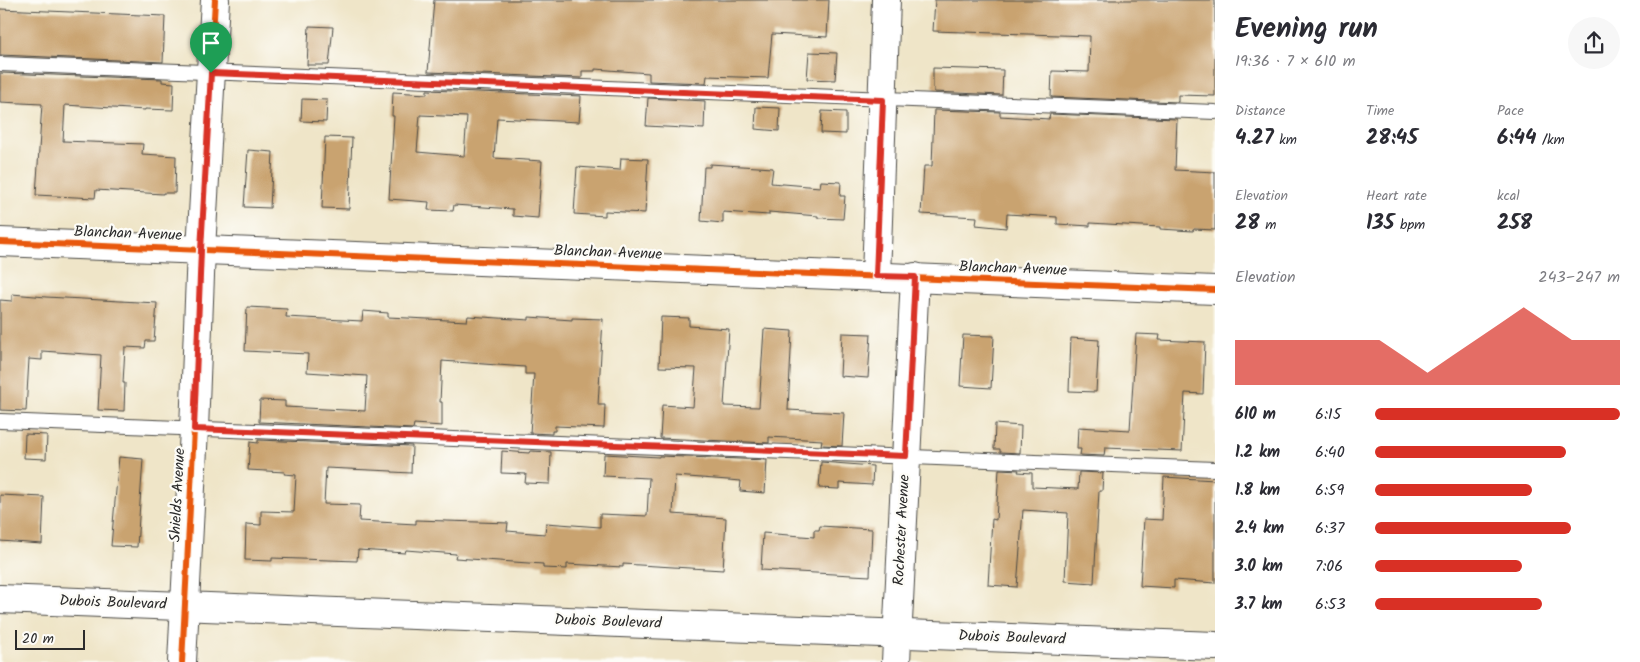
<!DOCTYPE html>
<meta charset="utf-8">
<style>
body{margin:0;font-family:Kalam,sans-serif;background:#f7f7f7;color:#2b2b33;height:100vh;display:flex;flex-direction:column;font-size:19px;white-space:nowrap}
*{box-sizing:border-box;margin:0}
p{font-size:16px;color:#7c7c81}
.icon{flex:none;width:28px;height:28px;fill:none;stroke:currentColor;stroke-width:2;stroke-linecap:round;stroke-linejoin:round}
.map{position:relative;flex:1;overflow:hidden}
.details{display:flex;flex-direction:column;background:#fff;width:425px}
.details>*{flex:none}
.scale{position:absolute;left:15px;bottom:12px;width:70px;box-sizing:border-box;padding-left:5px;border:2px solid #2b2b2b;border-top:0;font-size:14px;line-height:18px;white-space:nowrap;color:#2b2b2b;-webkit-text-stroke:4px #fdfcf7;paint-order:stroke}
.pin{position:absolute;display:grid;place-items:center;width:42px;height:42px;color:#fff;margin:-51px -21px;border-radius:50% 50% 50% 0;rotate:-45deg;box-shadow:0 0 5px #0007}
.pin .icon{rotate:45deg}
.round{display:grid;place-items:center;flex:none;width:52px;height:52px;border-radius:26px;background:#f7f7f7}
.head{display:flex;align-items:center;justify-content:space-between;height:85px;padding:0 20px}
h1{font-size:28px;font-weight:600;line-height:38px}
.stats{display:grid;grid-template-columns:repeat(3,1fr);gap:8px;height:85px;padding:5px 20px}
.stats div{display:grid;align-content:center}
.stats b{font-size:21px;font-weight:600}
.stats small{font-size:14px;font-weight:400}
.stats p{font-size:14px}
.chart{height:140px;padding:10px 20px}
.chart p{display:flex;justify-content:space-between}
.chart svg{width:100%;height:90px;margin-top:5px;fill:#d93025;opacity:.7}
ul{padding:0 20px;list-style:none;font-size:16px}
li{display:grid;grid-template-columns:80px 60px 1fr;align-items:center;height:38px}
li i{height:12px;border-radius:6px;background:#d93025}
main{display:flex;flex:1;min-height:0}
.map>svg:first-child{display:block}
.building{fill:#c9a370;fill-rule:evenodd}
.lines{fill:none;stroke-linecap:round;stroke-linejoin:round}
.service-casing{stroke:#484743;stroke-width:16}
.minor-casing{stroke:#484743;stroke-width:30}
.service{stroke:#fff;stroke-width:14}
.minor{stroke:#fff;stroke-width:28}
.cycleway-casing{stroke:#fdfcf7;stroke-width:9}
.cycleway{stroke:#e8590c;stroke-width:6}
.route-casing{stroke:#fff;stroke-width:10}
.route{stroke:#d93025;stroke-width:6}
.labels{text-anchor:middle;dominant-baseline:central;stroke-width:4.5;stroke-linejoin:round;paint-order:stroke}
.street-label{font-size:15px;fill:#2b2b2b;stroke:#fdfcf7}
</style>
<main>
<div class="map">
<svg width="1215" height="662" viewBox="0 0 1215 662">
<rect width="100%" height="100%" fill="#fdfcf7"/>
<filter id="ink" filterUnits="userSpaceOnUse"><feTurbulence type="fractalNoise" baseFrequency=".02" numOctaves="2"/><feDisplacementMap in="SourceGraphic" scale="10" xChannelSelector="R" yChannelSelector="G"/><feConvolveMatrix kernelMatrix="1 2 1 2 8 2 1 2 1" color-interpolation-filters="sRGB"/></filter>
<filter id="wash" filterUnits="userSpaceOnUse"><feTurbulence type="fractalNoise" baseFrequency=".0096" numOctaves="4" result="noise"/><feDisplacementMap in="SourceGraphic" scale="20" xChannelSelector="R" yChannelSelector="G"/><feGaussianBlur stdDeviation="1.12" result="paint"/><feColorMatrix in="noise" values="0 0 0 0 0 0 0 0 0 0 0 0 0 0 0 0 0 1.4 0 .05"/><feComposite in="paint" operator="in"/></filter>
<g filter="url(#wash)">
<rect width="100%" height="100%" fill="#efe5c8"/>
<g id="blocks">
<g class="building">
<path d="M434,0H829L827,37L772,34L768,78L707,76L706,83L649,81V73L595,69V71H582V78L428,72Z"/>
<path d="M935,0H1215V96L1178,95V102L1051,97L1052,71L1089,72L1090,36L933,31Z"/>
<path d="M0,9L165,16L163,62L0,55Z"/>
<path d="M309,26L333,27L329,65H307Z"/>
<path d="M809,52L837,53L835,80L807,79Z"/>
<path d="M933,68L1003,70L1002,95L934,92V88H933Z"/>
<path d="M0,73L162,79V82L174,83L173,110L145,109V110L65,105L63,141L143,144L142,154L176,156L175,193H163V194L96,190L95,198L36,195L42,104L0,102Z"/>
<path d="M427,90L581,96L579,122L497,118L494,158L542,161L538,218L513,216V209L454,205L453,211L428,210L429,202L389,199L394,116H392L393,92L427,94ZM420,115L467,117L464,156L417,152Z"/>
<path d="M648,98L705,101L704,129L646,126Z"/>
<path d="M302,99L327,100L326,122L301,121Z"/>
<path d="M756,107L780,108L779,131L755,129Z"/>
<path d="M934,110L1000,112V116L1049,119L1050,114L1177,119L1175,170L1215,172V230L1194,229L1193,231L1160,229V227L1090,223V226L1057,224V217L1007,214L1006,228L976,225L977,217L921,214L924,166H932Z"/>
<path d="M822,111L846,112V134L821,133Z"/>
<path d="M325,137L352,138L349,209L322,208Z"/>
<path d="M248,150L273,152L270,208L244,207Z"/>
<path d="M621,158L648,159L645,213L605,211V216L574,214L577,167L620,170Z"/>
<path d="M710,164L773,168L771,183L820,187L821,181L841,182L840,196H845L843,219L818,218V216L769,212V215L723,212V223L701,221L704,167H710Z"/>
<path d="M12,294L46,297L157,303L154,341H146L145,348L125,347L123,383H125L124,411L98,410L101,355L42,351V360L29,359L26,411L0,410V300L12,301Z"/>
<path d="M247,307L287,309L286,317L362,321L363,311L388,313V317L467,321L468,316L529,320V317L572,320V318L603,319L598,405H605L604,428L555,426V431H552V434L530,433L534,374H525V367L442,361L440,402H442V426L414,424L413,429L259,422L260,400L285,401V407L365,411L367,376L307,372L308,354L245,351Z"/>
<path d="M661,317L689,318V326L729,329L724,406L759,407L764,329L792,331L788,410L844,413L842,446L821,445L822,440L769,437V443L660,438L662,405L693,407L696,368L659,367Z"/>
<path d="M842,333L871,334L868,378L840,376Z"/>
<path d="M1136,334L1160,335L1159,340L1205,342L1203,394L1185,393L1182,451L1105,448L1104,456L1080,455L1081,449H1077L1078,427L1130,430Z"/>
<path d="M963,335L994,336L991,388L960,386Z"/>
<path d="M1071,338L1099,340L1096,392L1069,391Z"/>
<path d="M995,424L1021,426L1020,453L1000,452V449H994Z"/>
<path d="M25,434L47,435L46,459L24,458Z"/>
<path d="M258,440L412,446L411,473L392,472V471L326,468L324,504L360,505L359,521L416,524V520L508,523L507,531L545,534L546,523L600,527V514L647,516L649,478L603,476L604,454L659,457V456L767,460L765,493L740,491L741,481L675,476L673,514L726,518L723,570L623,564V567L567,564V569L543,568V564L455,558L456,554L406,550L405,553L358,550L357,561L272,558V561L245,560L246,524L261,525V511L294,512L296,475L284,474L285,472L248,470L250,442L258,443Z"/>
<path d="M502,451L529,453L530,451L551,452L550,484L525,483L526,474L501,473Z"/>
<path d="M119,457L143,459L137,547L111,546Z"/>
<path d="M821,462L873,466L872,485L839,483V489L819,488Z"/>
<path d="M999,469L1019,470L1018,472L1032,473V487L1078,489L1079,472L1103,473L1102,491H1099L1094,583L1065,581L1068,513L1023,510L1017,587L988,585L992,519L996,520Z"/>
<path d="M1164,477L1215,480V583L1174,580V588L1140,586L1144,519L1162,520Z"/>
<path d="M0,495L44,497L42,544L0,541Z"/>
<path d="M820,526L872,529L870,576L761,570L763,533L814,537V530H819Z"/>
</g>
</g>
</g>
<g filter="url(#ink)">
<use href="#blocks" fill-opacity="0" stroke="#484743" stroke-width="1"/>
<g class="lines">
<g class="service-casing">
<g id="service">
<path d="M0,64L1215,112"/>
<path d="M0,421L1215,469"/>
</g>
</g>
<g class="minor-casing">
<g id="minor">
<path d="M0,242L1215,290"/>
<path d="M876,276L886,0"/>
<path d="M0,599L1215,646"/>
<path d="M182,662L194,429L201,250L215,0"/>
<path d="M896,662L915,277"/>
</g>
</g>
<use href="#service" class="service"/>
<use href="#minor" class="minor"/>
<g class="cycleway-casing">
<g id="cycleway">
<path d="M0,242L1215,290"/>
<path d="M182,662L194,429L201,250L215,0"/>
</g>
</g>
<use href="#cycleway" class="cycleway"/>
</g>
</g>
<g class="lines" filter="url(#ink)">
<g class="route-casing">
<path id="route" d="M211,73L883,100L876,276L915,277L906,456L194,429L201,250Z"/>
</g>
<use href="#route" class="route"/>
</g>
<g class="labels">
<g class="street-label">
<text transform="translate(128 234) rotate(2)">Blanchan Avenue</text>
<text transform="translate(608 253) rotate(2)">Blanchan Avenue</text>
<text transform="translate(1013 269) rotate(2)">Blanchan Avenue</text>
<text transform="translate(178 495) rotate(-87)">Shields Avenue</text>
<text transform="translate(902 530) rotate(-87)">Rochester Avenue</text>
<text transform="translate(113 603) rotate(2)">Dubois Boulevard</text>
<text transform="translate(608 622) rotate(2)">Dubois Boulevard</text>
<text transform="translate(1012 638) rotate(2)">Dubois Boulevard</text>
</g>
</g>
</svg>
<div class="scale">20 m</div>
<div class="pin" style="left:211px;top:73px;background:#1e9e55"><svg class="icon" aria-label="arrive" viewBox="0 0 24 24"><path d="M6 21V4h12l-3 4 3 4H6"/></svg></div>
</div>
<section class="details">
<div class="head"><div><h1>Evening run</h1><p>19:36 · 7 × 610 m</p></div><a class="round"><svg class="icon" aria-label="share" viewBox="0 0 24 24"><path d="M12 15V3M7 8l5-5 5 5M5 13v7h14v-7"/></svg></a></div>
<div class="stats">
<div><p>Distance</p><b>4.27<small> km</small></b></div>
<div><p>Time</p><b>28:45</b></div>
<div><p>Pace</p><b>6:44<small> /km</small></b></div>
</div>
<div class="stats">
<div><p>Elevation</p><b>28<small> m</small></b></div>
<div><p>Heart rate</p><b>135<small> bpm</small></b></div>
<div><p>kcal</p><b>258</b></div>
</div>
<div class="chart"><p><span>Elevation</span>243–247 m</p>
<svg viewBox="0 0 160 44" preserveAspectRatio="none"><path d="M0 44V22L10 22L20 22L30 22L40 22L50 22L60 22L70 30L80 38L90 30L100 22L110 14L120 6L130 14L140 22L150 22L160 22V44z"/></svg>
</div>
<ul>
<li><b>610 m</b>6:15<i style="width:100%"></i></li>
<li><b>1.2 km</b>6:40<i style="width:78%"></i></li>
<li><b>1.8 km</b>6:59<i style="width:64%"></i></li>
<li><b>2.4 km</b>6:37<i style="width:80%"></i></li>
<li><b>3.0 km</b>7:06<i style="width:60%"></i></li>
<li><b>3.7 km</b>6:53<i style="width:68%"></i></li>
</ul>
</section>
</main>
